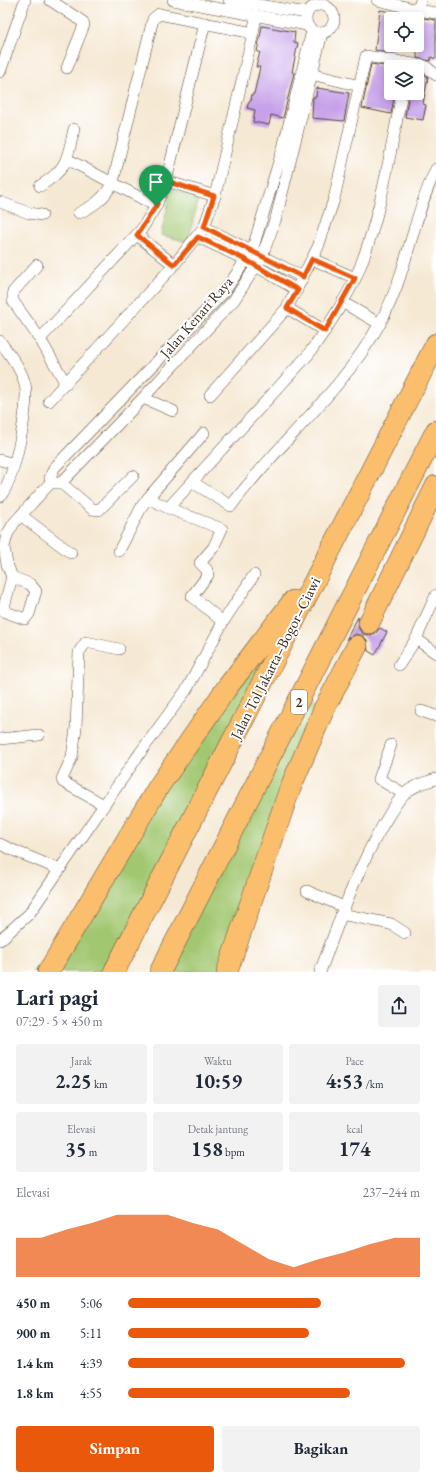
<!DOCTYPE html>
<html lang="id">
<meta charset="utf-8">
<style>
body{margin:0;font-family:"EB Garamond",serif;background:#f2f2f3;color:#1f2937;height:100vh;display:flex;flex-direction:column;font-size:15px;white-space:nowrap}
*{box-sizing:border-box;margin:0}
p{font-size:13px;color:#747a83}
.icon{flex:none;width:22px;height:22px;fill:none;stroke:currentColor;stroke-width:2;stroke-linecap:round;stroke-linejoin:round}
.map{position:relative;height:972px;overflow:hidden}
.sheet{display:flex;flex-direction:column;background:#fff;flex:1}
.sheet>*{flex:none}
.tools{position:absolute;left:384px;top:12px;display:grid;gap:8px}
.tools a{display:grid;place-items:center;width:40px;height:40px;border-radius:4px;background:#fff;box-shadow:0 2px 10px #0003;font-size:20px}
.pin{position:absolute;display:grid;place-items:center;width:34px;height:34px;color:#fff;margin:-41px -17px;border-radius:50% 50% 50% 0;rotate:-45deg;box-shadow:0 0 4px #0007}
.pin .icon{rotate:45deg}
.round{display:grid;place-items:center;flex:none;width:42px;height:42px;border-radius:4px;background:#f2f2f3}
.summary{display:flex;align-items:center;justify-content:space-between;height:68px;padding:0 16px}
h1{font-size:22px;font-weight:700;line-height:30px}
.metrics{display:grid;grid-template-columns:repeat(3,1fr);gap:6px;height:68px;padding:4px 16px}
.metrics div{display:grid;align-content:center;border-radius:4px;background:#f2f2f3;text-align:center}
.metrics b{font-size:20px;font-weight:700}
.metrics small{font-size:11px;font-weight:400}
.metrics p{font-size:11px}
.chart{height:112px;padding:8px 16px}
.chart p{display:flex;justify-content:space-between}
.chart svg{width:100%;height:72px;margin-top:4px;fill:#ea580c;opacity:.7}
.primary-button{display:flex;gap:8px;margin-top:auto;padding:8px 16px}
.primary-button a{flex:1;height:46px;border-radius:4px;background:#ea580c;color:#fff;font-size:16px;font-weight:700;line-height:46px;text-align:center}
.primary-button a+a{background:#f2f2f3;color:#1f2937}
ul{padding:0 16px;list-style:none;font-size:13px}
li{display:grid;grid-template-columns:64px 48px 1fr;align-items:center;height:30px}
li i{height:10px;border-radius:5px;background:#ea580c}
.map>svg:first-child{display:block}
.green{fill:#a2c771;stroke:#6e7848}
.building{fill:#c7a2ea}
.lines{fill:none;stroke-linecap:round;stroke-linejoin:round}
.minor-casing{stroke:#574739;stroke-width:12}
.motorway-casing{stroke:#574739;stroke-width:22}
.minor{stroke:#fff;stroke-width:11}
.motorway{stroke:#fabe6d;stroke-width:21}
.route-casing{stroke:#fff;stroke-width:8}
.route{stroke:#ea580c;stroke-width:5}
.labels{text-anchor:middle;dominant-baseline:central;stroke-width:4;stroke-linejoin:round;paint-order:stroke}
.shield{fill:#fff;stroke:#766a62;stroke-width:1}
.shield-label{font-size:14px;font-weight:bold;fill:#3b2a1e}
.street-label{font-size:15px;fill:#3b2a1e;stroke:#fff}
</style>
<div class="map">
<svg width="436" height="972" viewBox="0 0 436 972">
<rect width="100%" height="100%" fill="#fff"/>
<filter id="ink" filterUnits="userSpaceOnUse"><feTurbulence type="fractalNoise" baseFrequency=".025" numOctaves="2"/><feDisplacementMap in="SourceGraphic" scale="8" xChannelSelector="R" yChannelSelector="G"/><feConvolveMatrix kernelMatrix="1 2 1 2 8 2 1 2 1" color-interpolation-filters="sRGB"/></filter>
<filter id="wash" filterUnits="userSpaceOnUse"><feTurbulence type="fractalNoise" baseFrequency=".012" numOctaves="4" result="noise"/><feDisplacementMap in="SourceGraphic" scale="16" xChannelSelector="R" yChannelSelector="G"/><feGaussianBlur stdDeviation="0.9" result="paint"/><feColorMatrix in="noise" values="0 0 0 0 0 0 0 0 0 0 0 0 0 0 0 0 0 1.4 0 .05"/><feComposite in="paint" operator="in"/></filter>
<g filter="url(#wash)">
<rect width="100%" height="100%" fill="#f6e9d4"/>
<g class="green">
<path d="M171,190L199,197L188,242L161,235Z"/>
<path d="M328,554L114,972H32L62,949L159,786Z"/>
<path d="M299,701L324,709L227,972H160Z"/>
</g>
<g id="blocks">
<g class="building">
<path d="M380,10L408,15L407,19H391V45H393L392,53L375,50Z"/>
<path d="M417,17L436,20V59L431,57L430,61L417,58Z"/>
<path d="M262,26L295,32L294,42L298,43L292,72L294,73L292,81L283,118L271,115L269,125L253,122L255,110L247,108L249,101H251L252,94H254L260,67H256L260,52H257Z"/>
<path d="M371,64L391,67V93H395L391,114L362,108Z"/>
<path d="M417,72L422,73L428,77L423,104L426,105L423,120L405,117L409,93H417Z"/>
<path d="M317,88L349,93L344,121L312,118L313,97H316Z"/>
<path d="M358,617L359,629L363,634L370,635L376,633L380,628L387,632L375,655L368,651L367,640L362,635L356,634L346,640Z"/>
</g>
</g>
</g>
<g filter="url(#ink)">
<use href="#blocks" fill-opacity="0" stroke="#574739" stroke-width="1"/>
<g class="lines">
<g class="minor-casing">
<g id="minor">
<path d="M50,0L83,22L84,25L67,68"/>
<path d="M173,0L307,25"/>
<path d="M229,0L307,13"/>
<path d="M377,0L418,10L421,0"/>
<circle cx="320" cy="19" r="14"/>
<path d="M418,10L436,13"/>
<path d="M312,31L283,148L252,251L224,292L54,468L50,478L54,483H61L143,398L234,300L256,266L262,256L276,218L322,33"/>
<path d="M0,72L25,0"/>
<path d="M311,74L360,86"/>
<path d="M67,159L156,206"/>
<path d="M166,181L215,196"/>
<path d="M40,186C68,168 67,160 74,129"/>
<path d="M0,202L29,213L42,215"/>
<path d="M79,213C95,205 105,198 113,182L153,19L159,14L253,33L256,17"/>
<path d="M204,227L303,277"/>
<path d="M137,235L174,265"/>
<path d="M198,237L246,260L297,290"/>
<path d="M312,259L355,278"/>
<path d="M37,265L13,292V301L40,339L66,384"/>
<path d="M342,302L380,324"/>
<path d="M287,308L325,331"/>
<path d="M40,339L142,229L156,206L166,181L205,23"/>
<path d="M0,341C9,355 21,367 25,384C30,403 14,483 0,496"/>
<path d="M210,395L287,308L318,247L334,199L366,56L425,66L436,75"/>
<path d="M143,398L173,411"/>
<path d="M49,401L174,265L204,227L215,196L253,33"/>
<path d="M0,460L14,464"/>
<path d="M192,482L231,506C278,442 341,394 380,323C407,275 412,219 436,169"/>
<path d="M61,483L92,509L99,510L133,476"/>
<path d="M148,498L204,433"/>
<path d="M170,506L308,355C325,331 343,305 356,277C380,221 390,153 402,93"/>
<path d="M22,516L71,553"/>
<path d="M119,551L142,506L148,498L168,508L222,529L213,548L200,563L207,570L208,575L192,596L223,622"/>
<path d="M12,577L30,584L36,591L29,614L25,619L3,611Z"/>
<path d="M12,577L7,564L4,547L7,535L14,523L52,481"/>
<path d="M416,639L436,653"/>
<path d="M399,665L416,639L436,595"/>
<path d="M421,711L436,716"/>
<path d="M0,739L39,735"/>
<path d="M391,745L379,779L404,794"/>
<path d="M104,805L63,782L62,779L72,757L76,728L79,652L86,642L119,649"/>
<path d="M0,844C19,854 40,860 59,870"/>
<path d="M307,891L344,907"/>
<path d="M341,914L391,924L405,933"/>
<path d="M0,940L29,914L140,753L187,689L223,622L254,575"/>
<path d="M320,972C339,922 356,871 383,825C389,815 395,804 403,795C412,786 425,782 436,779"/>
</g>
</g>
<g class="motorway-casing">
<g id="motorway">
<path d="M369,623L436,486"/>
<path d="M48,972L159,786L226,689L293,601"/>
<path d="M114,972L436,344"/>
<path d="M160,972L436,431"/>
<path d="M227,972L289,791L324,709L357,646"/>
</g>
</g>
<use href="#minor" class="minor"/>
<use href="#motorway" class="motorway"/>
</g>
</g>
<g class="lines" filter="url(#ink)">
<g class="route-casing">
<path id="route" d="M166,181L214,196L204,227L303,277L312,259L355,278L325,331L287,308L298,290L246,260L198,237L174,265L137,235L156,206Z"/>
</g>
<use href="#route" class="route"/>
</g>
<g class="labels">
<rect class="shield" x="291" y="690" width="16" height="24" rx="3"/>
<g class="shield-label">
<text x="299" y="702">2</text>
</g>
<g class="street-label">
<text transform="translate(196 317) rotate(-49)">Jalan Kenari Raya</text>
<text transform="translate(275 658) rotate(-63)">Jalan Tol Jakarta–Bogor–Ciawi</text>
</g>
</g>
</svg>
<div class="tools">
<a><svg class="icon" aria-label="locate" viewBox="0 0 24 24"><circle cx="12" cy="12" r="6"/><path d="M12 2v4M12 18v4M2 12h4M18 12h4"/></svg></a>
<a><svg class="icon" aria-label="layers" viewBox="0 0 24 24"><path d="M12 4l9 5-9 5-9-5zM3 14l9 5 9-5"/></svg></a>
</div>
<div class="pin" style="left:156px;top:206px;background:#1e9e55"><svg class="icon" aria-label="arrive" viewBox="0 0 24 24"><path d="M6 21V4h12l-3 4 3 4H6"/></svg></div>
</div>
<section class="sheet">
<div class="summary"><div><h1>Lari pagi</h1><p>07:29 · 5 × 450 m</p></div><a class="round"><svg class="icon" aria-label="share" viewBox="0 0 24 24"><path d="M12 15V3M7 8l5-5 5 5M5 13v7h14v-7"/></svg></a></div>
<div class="metrics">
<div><p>Jarak</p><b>2.25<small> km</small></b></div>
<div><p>Waktu</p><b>10:59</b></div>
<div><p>Pace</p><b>4:53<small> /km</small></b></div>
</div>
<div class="metrics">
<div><p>Elevasi</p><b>35<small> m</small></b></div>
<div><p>Detak jantung</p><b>158<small> bpm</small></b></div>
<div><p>kcal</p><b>174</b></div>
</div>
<div class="chart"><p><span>Elevasi</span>237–244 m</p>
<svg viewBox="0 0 160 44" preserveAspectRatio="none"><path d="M0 44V20L10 20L20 15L30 11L40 6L50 6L60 6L70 11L80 15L90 24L100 33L110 38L120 33L130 29L140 24L150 20L160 20V44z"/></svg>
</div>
<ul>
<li><b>450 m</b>5:06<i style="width:66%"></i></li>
<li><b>900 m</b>5:11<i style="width:62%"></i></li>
<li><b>1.4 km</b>4:39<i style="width:95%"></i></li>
<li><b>1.8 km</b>4:55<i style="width:76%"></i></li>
</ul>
<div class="primary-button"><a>Simpan</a><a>Bagikan</a></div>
</section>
